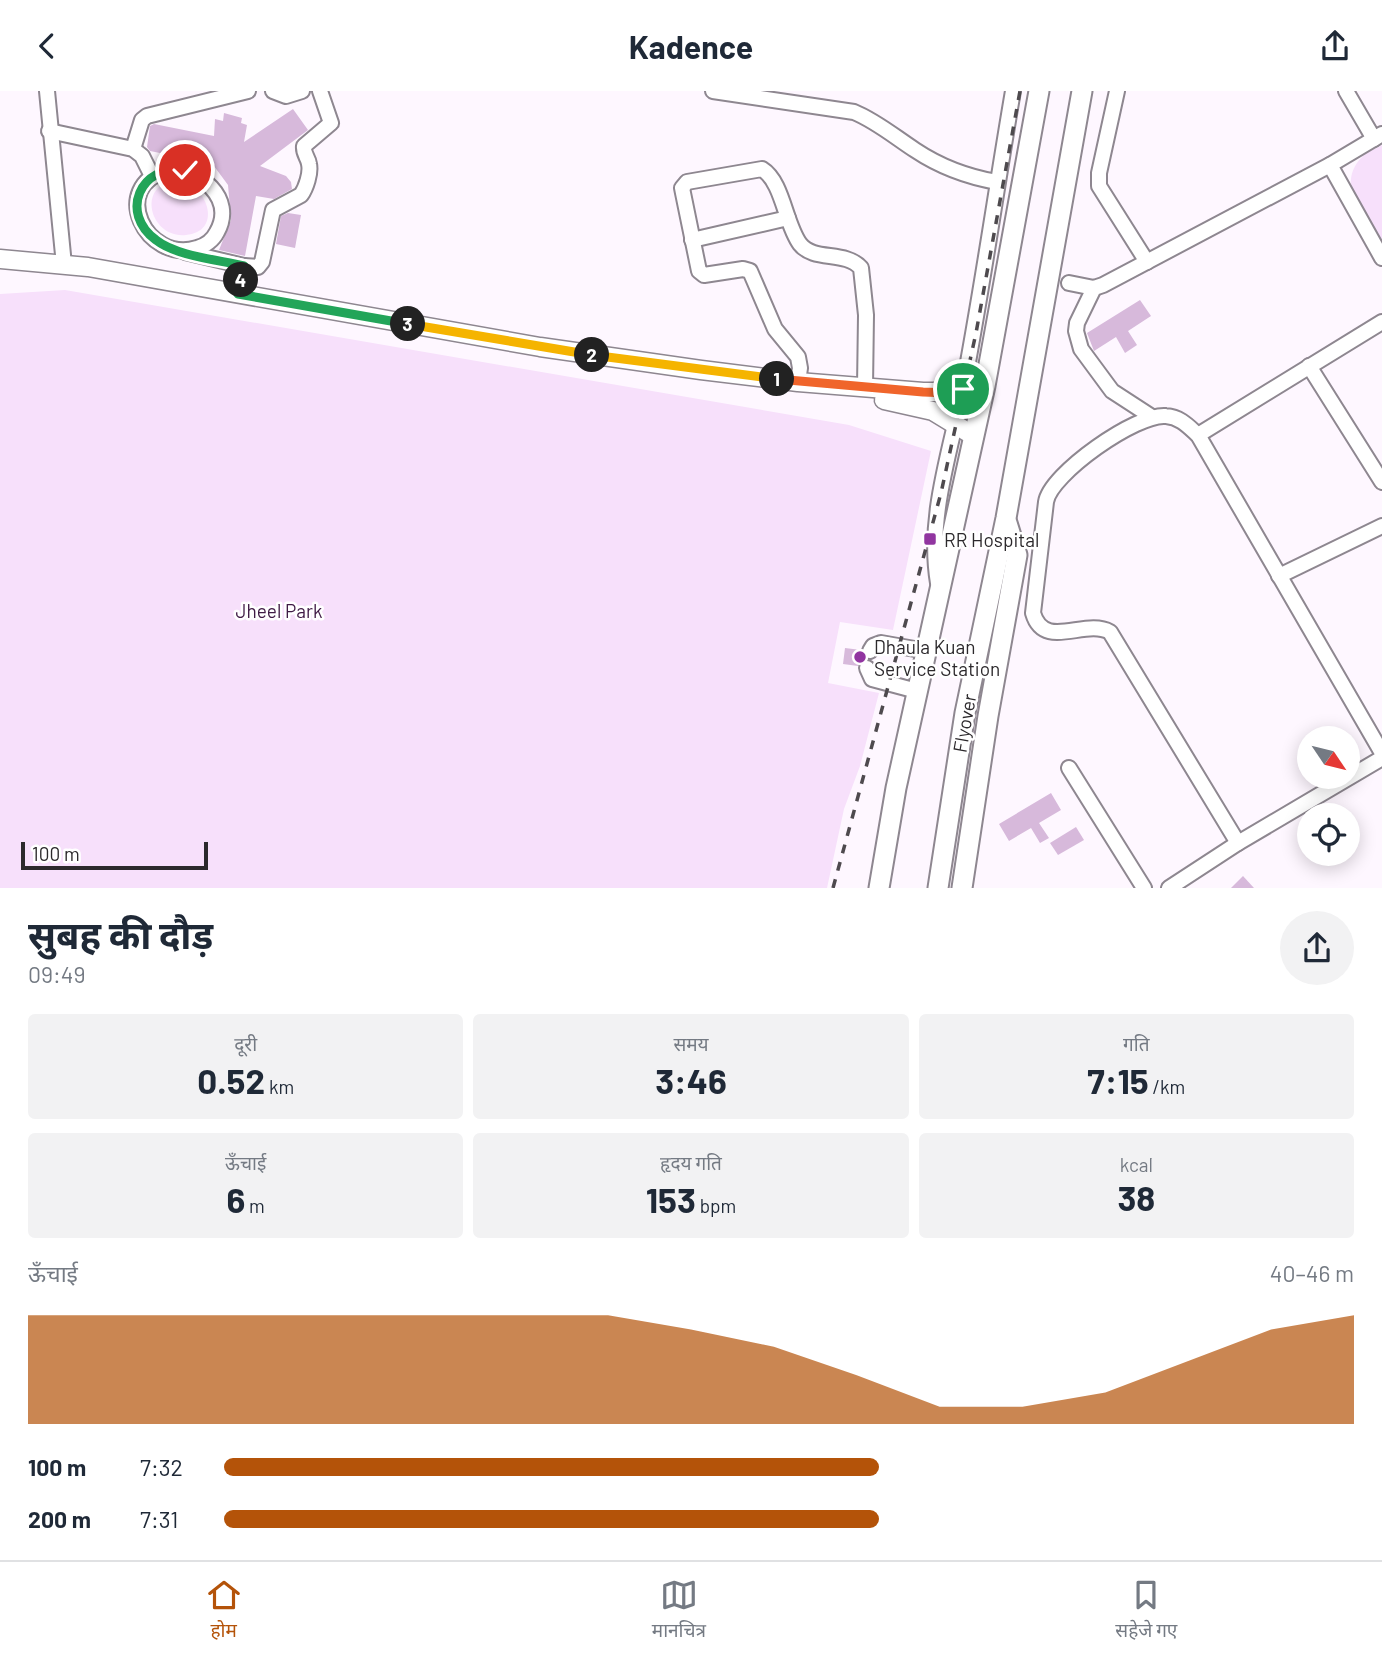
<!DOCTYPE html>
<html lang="hi">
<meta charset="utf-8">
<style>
body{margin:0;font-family:Barlow,"Noto Sans Devanagari",sans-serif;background:#f2f2f3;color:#1f2937;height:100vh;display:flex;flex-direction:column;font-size:26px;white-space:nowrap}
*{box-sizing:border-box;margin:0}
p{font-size:23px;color:#747a83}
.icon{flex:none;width:38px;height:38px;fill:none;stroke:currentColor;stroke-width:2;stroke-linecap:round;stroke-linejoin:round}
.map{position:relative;height:797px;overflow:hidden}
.drawer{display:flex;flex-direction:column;background:#fff;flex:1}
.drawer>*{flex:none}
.needle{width:46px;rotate:125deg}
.tools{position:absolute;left:1297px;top:635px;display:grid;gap:14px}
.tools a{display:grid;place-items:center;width:63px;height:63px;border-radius:50%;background:#fff;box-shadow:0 4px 18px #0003;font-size:35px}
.scale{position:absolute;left:21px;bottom:18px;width:187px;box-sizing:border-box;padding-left:7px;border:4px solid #2c292c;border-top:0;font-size:19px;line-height:24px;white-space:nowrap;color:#2c292c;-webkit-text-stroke:5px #fff;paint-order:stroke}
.pin{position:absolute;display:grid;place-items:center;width:60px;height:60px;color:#fff;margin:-30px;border:4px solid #fff;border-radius:50%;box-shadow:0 2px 7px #0007}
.km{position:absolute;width:35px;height:35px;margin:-18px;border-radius:50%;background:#222;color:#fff;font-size:19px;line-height:35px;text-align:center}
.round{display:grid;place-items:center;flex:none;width:74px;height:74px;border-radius:37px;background:#f2f2f3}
.head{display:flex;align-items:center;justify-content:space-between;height:119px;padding:0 28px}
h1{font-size:38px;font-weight:700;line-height:52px}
.figures{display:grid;grid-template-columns:repeat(3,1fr);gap:10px;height:119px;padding:7px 28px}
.figures div{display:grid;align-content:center;border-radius:7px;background:#f2f2f3;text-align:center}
.figures b{font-size:35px;font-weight:700}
.figures small{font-size:19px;font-weight:400}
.figures p{font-size:19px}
.chart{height:196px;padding:14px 28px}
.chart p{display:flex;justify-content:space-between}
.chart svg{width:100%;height:126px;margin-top:7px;fill:#b45309;opacity:.7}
ul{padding:0 28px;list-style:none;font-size:23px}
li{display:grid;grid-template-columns:112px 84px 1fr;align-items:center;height:52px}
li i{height:18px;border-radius:9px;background:#b45309}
header{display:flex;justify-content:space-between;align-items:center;height:91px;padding:0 28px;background:#fff;font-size:32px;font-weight:700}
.tabs{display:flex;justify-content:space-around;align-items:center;height:98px;border-top:2px solid #e0e1e3;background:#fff;font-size:19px;color:#747a83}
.tabs a{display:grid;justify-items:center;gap:4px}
.tabs .on{color:#b45309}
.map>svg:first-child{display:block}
.green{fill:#f7e0fb}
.building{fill:#d7b9db}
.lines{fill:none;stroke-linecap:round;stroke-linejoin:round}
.minor-casing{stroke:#8e8790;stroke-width:18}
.major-casing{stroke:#8e8790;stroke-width:21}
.highway-casing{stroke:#8e8790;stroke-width:23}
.minor{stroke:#fff;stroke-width:14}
.major{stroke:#fff;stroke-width:18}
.highway{stroke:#fff;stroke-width:19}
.rail{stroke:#4e4a4e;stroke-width:3.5;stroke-dasharray:9 9;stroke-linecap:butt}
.split-1-casing{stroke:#fff;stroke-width:14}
.split-2-casing{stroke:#fff;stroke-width:14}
.split-3-casing{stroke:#fff;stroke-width:14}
.split-4-casing{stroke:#fff;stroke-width:14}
.split-5-casing{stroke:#fff;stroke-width:14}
.split-1{stroke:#f0652b;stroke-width:9}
.split-2{stroke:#f5b400;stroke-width:9}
.split-3{stroke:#f5b400;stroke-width:9}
.split-4{stroke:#22a559;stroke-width:9}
.split-5{stroke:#22a559;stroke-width:9}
.poi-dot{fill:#9135a0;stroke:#fff;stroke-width:2.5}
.labels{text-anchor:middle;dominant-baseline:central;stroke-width:5;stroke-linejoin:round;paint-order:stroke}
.poi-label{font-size:19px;fill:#2c292c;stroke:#fff;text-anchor:start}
.park-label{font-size:19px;fill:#3f1a45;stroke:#fff}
.street-label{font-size:19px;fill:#2c292c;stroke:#fff}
</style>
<header><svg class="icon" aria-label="back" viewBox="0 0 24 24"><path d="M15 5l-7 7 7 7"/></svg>Kadence<svg class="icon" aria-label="share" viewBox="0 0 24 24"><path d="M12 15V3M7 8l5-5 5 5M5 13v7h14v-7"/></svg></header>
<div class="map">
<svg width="1382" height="797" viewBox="0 0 1382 797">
<rect width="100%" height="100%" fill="#fef7ff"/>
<g class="green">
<path d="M1382,54V155C1366,129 1333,94 1363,65C1367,61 1376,57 1382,54Z"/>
<path d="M179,90C210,96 222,141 186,144C149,148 135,90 179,90Z"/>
<path d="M65,199L849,334L931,360L893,539L840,531L828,592L879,602L860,675L844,718L827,797H0V203Z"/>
</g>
<g class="building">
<path d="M293,18L308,39L260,75L286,85L291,91L292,98L274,108L256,105L245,165L219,159L231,129L228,94L214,75H210V72L150,60L147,56L150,35L154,33L214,45L215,28L223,30L224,22L242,27L241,32L247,34L244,51Z"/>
<path d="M288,122L301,124L295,157L276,153L281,125Z"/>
<path d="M1140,209L1151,225L1128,240L1137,254L1125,262L1116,246L1094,260L1087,242Z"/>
<path d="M845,557L861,559L865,568L858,575L843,573Z"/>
<path d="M1051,702L1061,719L1039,732L1049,747L1040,752L1031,737L1009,750L999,733Z"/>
<path d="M1076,736L1084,749L1058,764L1050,752Z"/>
<path d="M1243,785L1254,797H1231Z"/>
</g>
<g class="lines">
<g class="minor-casing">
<g id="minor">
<path d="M47,0L64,174"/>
<path d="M273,0L286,5L302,0"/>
<path d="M713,0L854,21C876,30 895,46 915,59C939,75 968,86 997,91"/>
<path d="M1117,0L1099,82V95L1147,171"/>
<path d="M1346,0L1374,48"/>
<path d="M49,40L133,58L142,65L152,85"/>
<path d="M1382,43L1330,74L1382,167"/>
<path d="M133,58L142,29L147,25L248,0"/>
<path d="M168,79C199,77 236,107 217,141C213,149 205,155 197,157C146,173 108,95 168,79Z"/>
<path d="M692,149L788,127"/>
<path d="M185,161L244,175L238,203"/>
<path d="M244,175L258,176L262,171L273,119L301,104C306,97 311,82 309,73C308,66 303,63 304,55L331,32L320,0"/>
<path d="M1069,192L1094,197L1103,194L1330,74"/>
<path d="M1094,197L1077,232L1076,240L1081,258L1112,300L1152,326"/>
<path d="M1309,275L1382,391"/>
<path d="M798,291L800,277L798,266L775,238L750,180L743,178L704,184L699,180L683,102L682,97L687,91L762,78C783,91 785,133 800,153C814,171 845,159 861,177L866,224L865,296"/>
<path d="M1198,344L1382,231"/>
<path d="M1279,485L1382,435"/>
<path d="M938,492C927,427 950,362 963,298C982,199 996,99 1013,0"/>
<path d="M870,560L873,555L881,552L926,560"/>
<path d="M867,577L872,588L917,600"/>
<path d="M1069,677L1144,797"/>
<path d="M1238,752L1110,541C1085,527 1044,560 1033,522L1046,411C1050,383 1137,322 1166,325C1180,326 1188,335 1198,344L1382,662"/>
<path d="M1169,797L1238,752L1382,667"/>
</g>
</g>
<g class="major-casing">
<g id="major">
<path d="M0,168L88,176L540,256L701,279L798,291L923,301H950L985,295"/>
<path d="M884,309L933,320L974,345"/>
</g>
</g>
<g class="highway-casing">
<g id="highway">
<path d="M879,797L896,697L985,295L1039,0"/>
<path d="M938,797L965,622L1006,427L1082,0"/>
<path d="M962,797L988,625L1017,464L1007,432"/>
</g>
</g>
<use href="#minor" class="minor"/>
<use href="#major" class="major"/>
<use href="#highway" class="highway"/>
<path class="rail" d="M833,797L941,402L976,242L1020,0"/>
</g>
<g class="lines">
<g class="split-1-casing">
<path id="split-1" d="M777,288L923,301L950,302L963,298"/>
</g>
<g class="split-2-casing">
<path id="split-2" d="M592,264L777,288"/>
</g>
<g class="split-3-casing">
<path id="split-3" d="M408,233L592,264"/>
</g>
<g class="split-4-casing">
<path id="split-4" d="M241,189L238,203L408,233"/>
</g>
<g class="split-5-casing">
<path id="split-5" d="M185,79C140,73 119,122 156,149C176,165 219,169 244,175L241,189"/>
</g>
<use href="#split-1" class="split-1"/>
<use href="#split-2" class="split-2"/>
<use href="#split-3" class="split-3"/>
<use href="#split-4" class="split-4"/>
<use href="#split-5" class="split-5"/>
</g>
<g class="poi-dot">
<rect x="923" y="441" width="14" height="14" rx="3.5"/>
<circle cx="860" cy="566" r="7"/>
</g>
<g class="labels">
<g class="poi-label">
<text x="944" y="448">RR Hospital</text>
<text x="874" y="555">Dhaula Kuan<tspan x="874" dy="22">Service Station</tspan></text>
</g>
<g class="park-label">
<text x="279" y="519">Jheel Park</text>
</g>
<g class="street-label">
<text transform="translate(964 632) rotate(-80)">Flyover</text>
</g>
</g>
</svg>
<div class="tools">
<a><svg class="needle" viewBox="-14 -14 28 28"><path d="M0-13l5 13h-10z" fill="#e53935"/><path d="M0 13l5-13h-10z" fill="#747a83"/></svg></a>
<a><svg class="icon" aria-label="locate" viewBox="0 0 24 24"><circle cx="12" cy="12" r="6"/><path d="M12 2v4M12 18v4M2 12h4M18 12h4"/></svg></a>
</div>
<div class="scale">100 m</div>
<div class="pin" style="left:963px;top:298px;background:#1e9e55"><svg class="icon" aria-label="arrive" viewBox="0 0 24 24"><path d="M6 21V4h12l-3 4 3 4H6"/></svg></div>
<div class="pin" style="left:185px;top:79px;background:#d93025"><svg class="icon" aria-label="check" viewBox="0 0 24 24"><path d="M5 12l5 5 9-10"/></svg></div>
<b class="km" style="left:777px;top:288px">1</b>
<b class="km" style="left:592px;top:264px">2</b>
<b class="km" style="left:408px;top:233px">3</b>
<b class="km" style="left:241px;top:189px">4</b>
</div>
<section class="drawer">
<div class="head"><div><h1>सुबह की दौड़</h1><p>09:49</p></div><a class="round"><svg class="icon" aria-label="share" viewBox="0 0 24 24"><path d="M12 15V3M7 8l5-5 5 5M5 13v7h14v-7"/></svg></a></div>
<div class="figures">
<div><p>दूरी</p><b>0.52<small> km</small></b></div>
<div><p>समय</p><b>3:46</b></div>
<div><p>गति</p><b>7:15<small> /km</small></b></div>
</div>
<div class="figures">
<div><p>ऊँचाई</p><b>6<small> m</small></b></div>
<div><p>हृदय गति</p><b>153<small> bpm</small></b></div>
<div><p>kcal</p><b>38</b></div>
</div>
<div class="chart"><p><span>ऊँचाई</span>40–46 m</p>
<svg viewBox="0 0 160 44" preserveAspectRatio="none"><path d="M0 44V6L10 6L20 6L30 6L40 6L50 6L60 6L70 6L80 11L90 17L100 27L110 38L120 38L130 33L140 22L150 11L160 6V44z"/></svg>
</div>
<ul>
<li><b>100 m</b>7:32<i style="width:58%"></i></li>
<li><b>200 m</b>7:31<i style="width:58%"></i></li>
</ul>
</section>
<nav class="tabs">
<a class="on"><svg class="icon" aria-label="home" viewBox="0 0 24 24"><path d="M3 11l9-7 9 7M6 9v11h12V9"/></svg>होम</a>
<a><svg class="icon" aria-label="map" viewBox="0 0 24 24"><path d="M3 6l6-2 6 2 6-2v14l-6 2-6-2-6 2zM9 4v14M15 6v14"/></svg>मानचित्र</a>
<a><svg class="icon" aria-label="saved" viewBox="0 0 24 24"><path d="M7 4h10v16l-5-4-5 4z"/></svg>सहेजे गए</a>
</nav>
